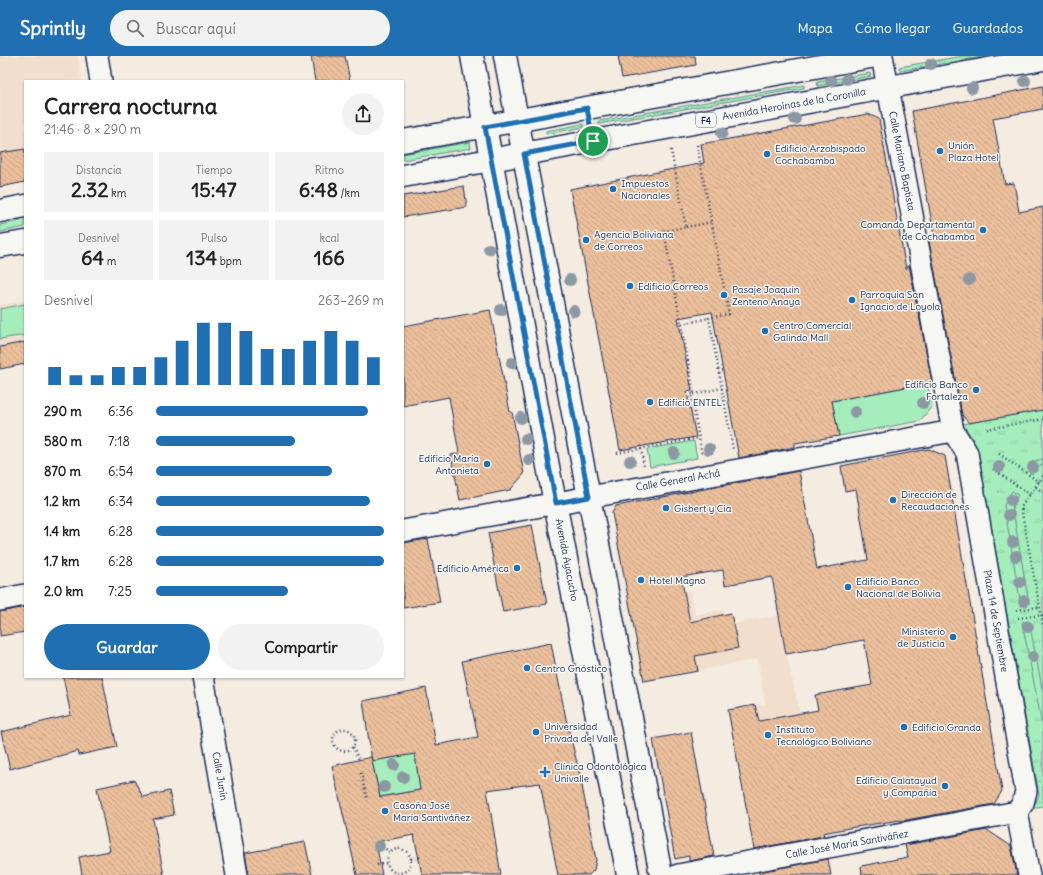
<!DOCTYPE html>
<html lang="es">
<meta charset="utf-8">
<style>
body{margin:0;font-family:Delius,sans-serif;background:#f2f2f2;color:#222;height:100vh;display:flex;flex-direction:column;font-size:15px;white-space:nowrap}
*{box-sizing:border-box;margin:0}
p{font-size:13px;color:#767676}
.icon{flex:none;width:22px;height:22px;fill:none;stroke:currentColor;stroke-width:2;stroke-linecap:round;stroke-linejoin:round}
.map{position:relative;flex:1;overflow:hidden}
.sheet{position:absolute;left:24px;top:24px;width:380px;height:598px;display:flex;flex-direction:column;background:#fff;border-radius:0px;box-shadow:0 1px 3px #0004}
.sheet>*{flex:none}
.pin{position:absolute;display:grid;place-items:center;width:34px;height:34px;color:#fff;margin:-17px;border:2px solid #fff;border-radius:50%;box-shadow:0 1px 4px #0007}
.round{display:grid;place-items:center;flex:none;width:42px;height:42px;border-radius:21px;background:#f2f2f2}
.headline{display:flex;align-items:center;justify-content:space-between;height:68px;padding:0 20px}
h1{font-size:22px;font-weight:700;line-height:30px}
.figures{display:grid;grid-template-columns:repeat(3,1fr);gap:6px;height:68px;padding:4px 20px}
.figures div{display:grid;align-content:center;border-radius:0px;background:#f2f2f2;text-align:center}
.figures b{font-size:20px;font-weight:700}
.figures small{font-size:11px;font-weight:400}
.figures p{font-size:11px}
.chart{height:112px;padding:8px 20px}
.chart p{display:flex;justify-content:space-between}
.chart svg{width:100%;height:72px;margin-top:4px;stroke:#1f6fb2;stroke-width:6}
.button{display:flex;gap:8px;margin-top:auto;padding:8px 20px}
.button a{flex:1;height:46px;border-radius:24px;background:#1f6fb2;color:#fff;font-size:16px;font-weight:700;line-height:46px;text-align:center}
.button a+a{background:#f2f2f2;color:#222}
ul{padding:0 20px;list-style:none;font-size:13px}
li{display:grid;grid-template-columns:64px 48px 1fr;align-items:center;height:30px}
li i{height:10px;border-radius:5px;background:#1f6fb2}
header{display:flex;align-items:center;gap:24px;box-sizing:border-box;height:56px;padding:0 20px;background:#1f6fb2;color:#fff}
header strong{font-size:19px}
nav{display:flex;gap:22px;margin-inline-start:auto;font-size:14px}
.search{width:280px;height:36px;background:#f2f2f2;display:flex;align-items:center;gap:10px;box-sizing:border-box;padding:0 14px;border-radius:22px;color:#767676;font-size:15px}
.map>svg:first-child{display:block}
.built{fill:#f1decc}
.grass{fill:url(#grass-tufts);stroke:#608e8d}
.garden{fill:#a5eebc;stroke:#608e8d}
.building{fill:url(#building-back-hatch);stroke:#1b2f5e;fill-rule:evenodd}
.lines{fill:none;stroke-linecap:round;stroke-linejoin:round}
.street-casing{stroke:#1b2f5e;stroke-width:24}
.primary-casing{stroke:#1b2f5e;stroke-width:25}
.path{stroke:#1b2f5e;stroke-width:2.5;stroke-dasharray:1 3;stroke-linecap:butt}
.street{stroke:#f6f6f2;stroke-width:21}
.primary{stroke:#f6f6f2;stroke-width:22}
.tree{fill:#8c98a3}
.route-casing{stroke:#fff;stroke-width:8}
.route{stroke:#1f6fb2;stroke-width:5}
.poi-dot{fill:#1f6fb2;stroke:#f6f6f2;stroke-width:1.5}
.labels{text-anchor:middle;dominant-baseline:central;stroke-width:3;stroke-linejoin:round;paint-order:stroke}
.shield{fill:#f6f6f2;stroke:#5d6b8a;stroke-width:1}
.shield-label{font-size:9px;font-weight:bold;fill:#1b2f5e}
.street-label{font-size:10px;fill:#1b2f5e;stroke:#f6f6f2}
.poi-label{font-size:10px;fill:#1b2f5e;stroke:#f6f6f2;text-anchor:start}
</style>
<header>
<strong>Sprintly</strong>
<div class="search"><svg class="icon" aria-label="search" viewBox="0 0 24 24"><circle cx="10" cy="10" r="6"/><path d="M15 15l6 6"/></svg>Buscar aquí</div>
<nav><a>Mapa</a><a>Cómo llegar</a><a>Guardados</a></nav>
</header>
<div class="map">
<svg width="1043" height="819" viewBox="0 0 1043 819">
<defs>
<pattern id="grass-tufts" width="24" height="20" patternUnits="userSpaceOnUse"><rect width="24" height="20" fill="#a5eebc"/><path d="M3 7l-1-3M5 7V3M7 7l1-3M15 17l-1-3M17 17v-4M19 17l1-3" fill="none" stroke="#8dcca4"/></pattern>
<pattern id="building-back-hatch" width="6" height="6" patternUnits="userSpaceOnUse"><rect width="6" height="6" fill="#ebbf9b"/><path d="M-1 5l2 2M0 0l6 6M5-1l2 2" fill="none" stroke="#c9a488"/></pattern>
</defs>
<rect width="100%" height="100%" fill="#f4ebe1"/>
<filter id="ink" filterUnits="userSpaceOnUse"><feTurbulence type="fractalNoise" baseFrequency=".025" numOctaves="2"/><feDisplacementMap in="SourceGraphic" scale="8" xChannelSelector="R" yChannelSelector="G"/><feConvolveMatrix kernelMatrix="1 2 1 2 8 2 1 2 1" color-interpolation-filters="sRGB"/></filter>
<g filter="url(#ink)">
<g class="built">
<path d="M0,0H77L82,25H25V126L0,131Z"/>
<path d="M25,245V308L0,313V249Z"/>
<path d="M690,534L695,559L723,554L724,559L733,568L779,559L786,598L800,657L808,703L754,790L728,654L765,648L758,603L644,625L629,546Z"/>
</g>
<g class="grass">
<path d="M963,0H988L900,15L899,11Z"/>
<path d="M870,17L871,20L818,30L817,26Z"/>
<path d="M804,29V32L599,68V65Z"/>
<path d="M583,68L584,71L546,78V75Z"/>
<path d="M470,86L471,92L403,104V98Z"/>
<path d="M25,164V171L0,176V169Z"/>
<path d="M1043,354V750L1032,752L1036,746L1039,739L978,395L972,381L962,368Z"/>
</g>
<g class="garden">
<path d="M25,248V279L0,283V253Z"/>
<path d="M927,327L932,350L920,365L839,380L832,345Z"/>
<path d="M694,385L697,402L650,411L647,393Z"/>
<path d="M1043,403V409L1037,410L1032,418L1028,415L1035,405Z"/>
<path d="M1012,435L1018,439L1012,449L1029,548L1021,550L1004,449Z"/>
<path d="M1029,565L1043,637V669L1042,668L1022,566Z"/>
<path d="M415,698L420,734L380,741L372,705Z"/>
</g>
<g class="building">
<path d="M311,0H345L350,25H315Z"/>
<path d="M618,0H695L696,9L622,22Z"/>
<path d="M1043,30V53L993,62L1005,128L1014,127L1019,156L1043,151V354L969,367L962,359L929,185L934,179L912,55Z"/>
<path d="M868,58L879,63L906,213L909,209L932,326L832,345L839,380L795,387V391L739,402L712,256L678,262L692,335L687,336L696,381L620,394L570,133L704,107L701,88Z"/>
<path d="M25,93V126L0,131V97Z"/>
<path d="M464,130L467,151L403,161V140Z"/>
<path d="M490,254L510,356H512L524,418L510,434L460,444L451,399L459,397L449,341L403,350V270Z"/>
<path d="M25,286V308L0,313V291Z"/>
<path d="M929,393L945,400L1002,735L994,748L901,765L900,764L849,772L823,777L824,780L754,793L728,654L755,649L759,665L818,654L815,639L872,629L864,584L786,598L772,521L725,529L723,514L681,521L690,566L731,557L738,592L695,600L698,615L644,625L612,457L616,450L799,415L817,513L868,504L856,433L845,435L841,410Z"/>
<path d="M532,469L547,548L503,556L488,477Z"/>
<path d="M428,483L440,546L403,552V487Z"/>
<path d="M25,551V576L0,580V556Z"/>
<path d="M551,587L566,663L580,719L596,804L594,814L589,819H558L540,727L487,734L501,819H422L414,779L376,786L382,819H357L332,710L371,701L372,705L363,645L426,632L436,689L478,681L462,605ZM415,698L420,734L380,741L372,705Z"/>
<path d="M63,621H102L117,691L79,699L78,695L10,713L1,676L71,659Z"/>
<path d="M691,676L714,800L689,805V800L675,803L653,683Z"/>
<path d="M134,724L143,741L169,735L174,759L153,763L164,819H82L79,801L110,795L97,732Z"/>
<path d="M987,774L1011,790L1017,819H862L861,810L908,801L905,789Z"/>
<path d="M305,786L312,819H249L245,797Z"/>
<path d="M828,803L831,819H759V816Z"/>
</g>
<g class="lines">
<g class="street-casing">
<g id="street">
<path d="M97,0L101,25"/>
<path d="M882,0L953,375L967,397L1026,735L1023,747L1017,756"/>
<path d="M403,475L953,375"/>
<path d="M0,544L25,539"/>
<path d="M203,621L237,819"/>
<path d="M1017,756L1029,819"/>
<path d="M678,819L1017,756"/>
</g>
</g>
<g class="primary-casing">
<g id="primary">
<path d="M472,0L550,421L628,819"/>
<path d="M505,0L661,819"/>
<path d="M403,85L876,0"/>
<path d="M403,120L1043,3"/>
<path d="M0,155L25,150"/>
<path d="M0,190L25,186"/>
</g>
</g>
<g class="path">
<path d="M697,89L729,258L709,262L733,393"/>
<path d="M671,94L686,171L664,175L694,338H691L702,399"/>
<path d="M686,171L712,166"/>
<path d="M682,268L709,262"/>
<path d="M694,338L722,332"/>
<path d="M987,373L1043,363"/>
<path d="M641,393L644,410"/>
<path d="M617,397L699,382"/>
<path d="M999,398L1039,426"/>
<path d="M993,413L1030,439"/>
<path d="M1043,420L1021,451L1043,569"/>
<path d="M1036,431L1043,436"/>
<path d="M1017,554L1039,551"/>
<path d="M1018,562L1043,559"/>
<circle cx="344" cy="684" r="11"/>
<path d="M353,691L359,704"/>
<path d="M361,717L367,743"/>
<path d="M376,786L391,797"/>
<circle cx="399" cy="805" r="12"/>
<path d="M411,803L421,801"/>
<path d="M377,809L388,807"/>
</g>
<use href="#street" class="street"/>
<use href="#primary" class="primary"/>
</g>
<g class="tree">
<circle cx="931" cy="8" r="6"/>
<circle cx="847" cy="23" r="6"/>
<circle cx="831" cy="25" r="6"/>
<circle cx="1025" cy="25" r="6"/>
<circle cx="972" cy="32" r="6"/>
<circle cx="795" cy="63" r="6"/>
<circle cx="722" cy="77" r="6"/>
<circle cx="489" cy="193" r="6"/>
<circle cx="570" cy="224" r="6"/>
<circle cx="969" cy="224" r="6"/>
<circle cx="501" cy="254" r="6"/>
<circle cx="574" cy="255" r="6"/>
<circle cx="512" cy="307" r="6"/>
<circle cx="923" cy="347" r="6"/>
<circle cx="855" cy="356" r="6"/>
<circle cx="521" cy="362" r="6"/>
<circle cx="526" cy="383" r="6"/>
<circle cx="709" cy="393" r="6"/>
<circle cx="674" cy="397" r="6"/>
<circle cx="529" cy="404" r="6"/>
<circle cx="630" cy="405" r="6"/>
<circle cx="999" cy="411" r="6"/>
<circle cx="1033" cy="411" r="6"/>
<circle cx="1011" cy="444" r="6"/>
<circle cx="1009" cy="459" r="6"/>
<circle cx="1013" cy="486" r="6"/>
<circle cx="1016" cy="500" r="6"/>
<circle cx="1020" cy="526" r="6"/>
<circle cx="1024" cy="545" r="6"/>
<circle cx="1028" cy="571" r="6"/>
<circle cx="1033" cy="601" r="6"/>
<circle cx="394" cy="709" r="6"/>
<circle cx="403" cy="721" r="6"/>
<circle cx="384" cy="731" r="6"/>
<circle cx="379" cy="790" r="6"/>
</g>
</g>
<g class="lines" filter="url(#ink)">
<g class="route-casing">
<path id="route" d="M587,52L593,85L524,98L589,441L556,447L485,71Z"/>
</g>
<use href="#route" class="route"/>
</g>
<g class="poi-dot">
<circle cx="940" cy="95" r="4"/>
<circle cx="767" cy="98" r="4"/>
<circle cx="613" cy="133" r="4"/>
<circle cx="983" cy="174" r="4"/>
<circle cx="586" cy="184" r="4"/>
<circle cx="630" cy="230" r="4"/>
<circle cx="724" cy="239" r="4"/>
<circle cx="852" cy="244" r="4"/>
<circle cx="765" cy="275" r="4"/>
<circle cx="976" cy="334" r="4"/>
<circle cx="650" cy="346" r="4"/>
<circle cx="487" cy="408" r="4"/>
<circle cx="893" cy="444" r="4"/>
<circle cx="666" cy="452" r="4"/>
<circle cx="517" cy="512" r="4"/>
<circle cx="641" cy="524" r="4"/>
<circle cx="848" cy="531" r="4"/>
<circle cx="953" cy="581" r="4"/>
<circle cx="527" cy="612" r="4"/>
<circle cx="904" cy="671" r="4"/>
<circle cx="536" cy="676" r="4"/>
<circle cx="768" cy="679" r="4"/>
<path d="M543 710h4v4h4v4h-4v4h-4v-4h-4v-4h4z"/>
<circle cx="945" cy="730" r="4"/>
<circle cx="385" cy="755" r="4"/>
</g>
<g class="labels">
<rect class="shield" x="696" y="57" width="20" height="14" rx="3"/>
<g class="shield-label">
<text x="706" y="64">F4</text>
</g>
<g class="street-label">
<text transform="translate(794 48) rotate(-10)">Avenida Heroínas de la Coronilla</text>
<text transform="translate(902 105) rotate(79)">Calle Mariano Baptista</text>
<text transform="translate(678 424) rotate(-10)">Calle General Achá</text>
<text transform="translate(567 504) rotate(79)">Avenida Ayacucho</text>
<text transform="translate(996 565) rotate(80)">Plaza 14 de Septiembre</text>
<text transform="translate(220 720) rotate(80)">Calle Junín</text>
<text transform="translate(847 788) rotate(-10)">Calle José María Santiváñez</text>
</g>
<g class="poi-label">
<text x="948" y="89">Unión<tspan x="948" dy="12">Plaza Hotel</tspan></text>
<text x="775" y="92">Edificio Arzobispado<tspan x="775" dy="12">Cochabamba</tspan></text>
<text x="621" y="127">Impuestos<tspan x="621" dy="12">Nacionales</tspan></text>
<text x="975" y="168" text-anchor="end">Comando Departamental<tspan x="975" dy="12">de Cochabamba</tspan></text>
<text x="594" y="178">Agencia Boliviana<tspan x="594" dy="12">de Correos</tspan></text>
<text x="638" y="230">Edificio Correos</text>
<text x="732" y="233">Pasaje Joaquín<tspan x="732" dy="12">Zenteno Anaya</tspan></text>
<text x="860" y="238">Parroquia San<tspan x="860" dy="12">Ignacio de Loyola</tspan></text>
<text x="773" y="269">Centro Comercial<tspan x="773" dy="12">Galindo Mall</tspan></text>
<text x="968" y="328" text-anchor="end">Edificio Banco<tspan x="968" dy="12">Fortaleza</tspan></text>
<text x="658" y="346">Edificio ENTEL</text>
<text x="479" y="402" text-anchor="end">Edificio María<tspan x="479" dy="12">Antonieta</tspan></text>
<text x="901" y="438">Dirección de<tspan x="901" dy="12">Recaudaciones</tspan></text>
<text x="674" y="452">Gisbert y Cia</text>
<text x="509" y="512" text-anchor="end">Edificio América</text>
<text x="649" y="524">Hotel Magno</text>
<text x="856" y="525">Edificio Banco<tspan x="856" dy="12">Nacional de Bolivia</tspan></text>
<text x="945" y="575" text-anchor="end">Ministerio<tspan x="945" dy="12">de Justicia</tspan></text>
<text x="535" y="612">Centro Gnóstico</text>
<text x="544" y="670">Universidad<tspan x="544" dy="12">Privada del Valle</tspan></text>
<text x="912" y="671">Edificio Granda</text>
<text x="776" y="673">Instituto<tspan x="776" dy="12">Tecnológico Boliviano</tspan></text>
<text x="554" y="710">Clínica Odontológica<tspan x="554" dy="12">Univalle</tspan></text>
<text x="937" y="724" text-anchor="end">Edificio Calatayud<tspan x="937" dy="12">y Compañía</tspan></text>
<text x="393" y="749">Casoña José<tspan x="393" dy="12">María Santiváñez</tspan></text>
</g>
</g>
</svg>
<div class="pin" style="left:593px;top:85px;background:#1e9e55"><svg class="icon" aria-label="arrive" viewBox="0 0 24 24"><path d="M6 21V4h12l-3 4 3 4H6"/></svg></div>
<section class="sheet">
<div class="headline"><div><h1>Carrera nocturna</h1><p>21:46 · 8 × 290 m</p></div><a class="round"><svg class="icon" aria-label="share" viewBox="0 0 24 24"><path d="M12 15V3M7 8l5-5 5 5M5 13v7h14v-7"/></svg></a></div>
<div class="figures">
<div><p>Distancia</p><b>2.32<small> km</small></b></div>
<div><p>Tiempo</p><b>15:47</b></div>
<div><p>Ritmo</p><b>6:48<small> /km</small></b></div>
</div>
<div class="figures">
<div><p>Desnivel</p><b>64<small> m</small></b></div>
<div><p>Pulso</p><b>134<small> bpm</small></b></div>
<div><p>kcal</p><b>166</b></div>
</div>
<div class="chart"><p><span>Desnivel</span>263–269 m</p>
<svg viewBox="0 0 160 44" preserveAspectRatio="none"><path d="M5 44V33M15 44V38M25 44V38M35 44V33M45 44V33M55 44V27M65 44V17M75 44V6M85 44V6M95 44V11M105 44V22M115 44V22M125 44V17M135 44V11M145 44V17M155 44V27"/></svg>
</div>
<ul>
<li><b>290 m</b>6:36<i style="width:93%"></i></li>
<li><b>580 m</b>7:18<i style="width:61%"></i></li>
<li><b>870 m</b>6:54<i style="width:77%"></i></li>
<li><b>1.2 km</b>6:34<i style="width:94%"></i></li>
<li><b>1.4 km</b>6:28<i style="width:100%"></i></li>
<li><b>1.7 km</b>6:28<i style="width:100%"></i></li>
<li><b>2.0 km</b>7:25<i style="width:58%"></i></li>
</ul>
<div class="button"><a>Guardar</a><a>Compartir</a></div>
</section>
</div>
